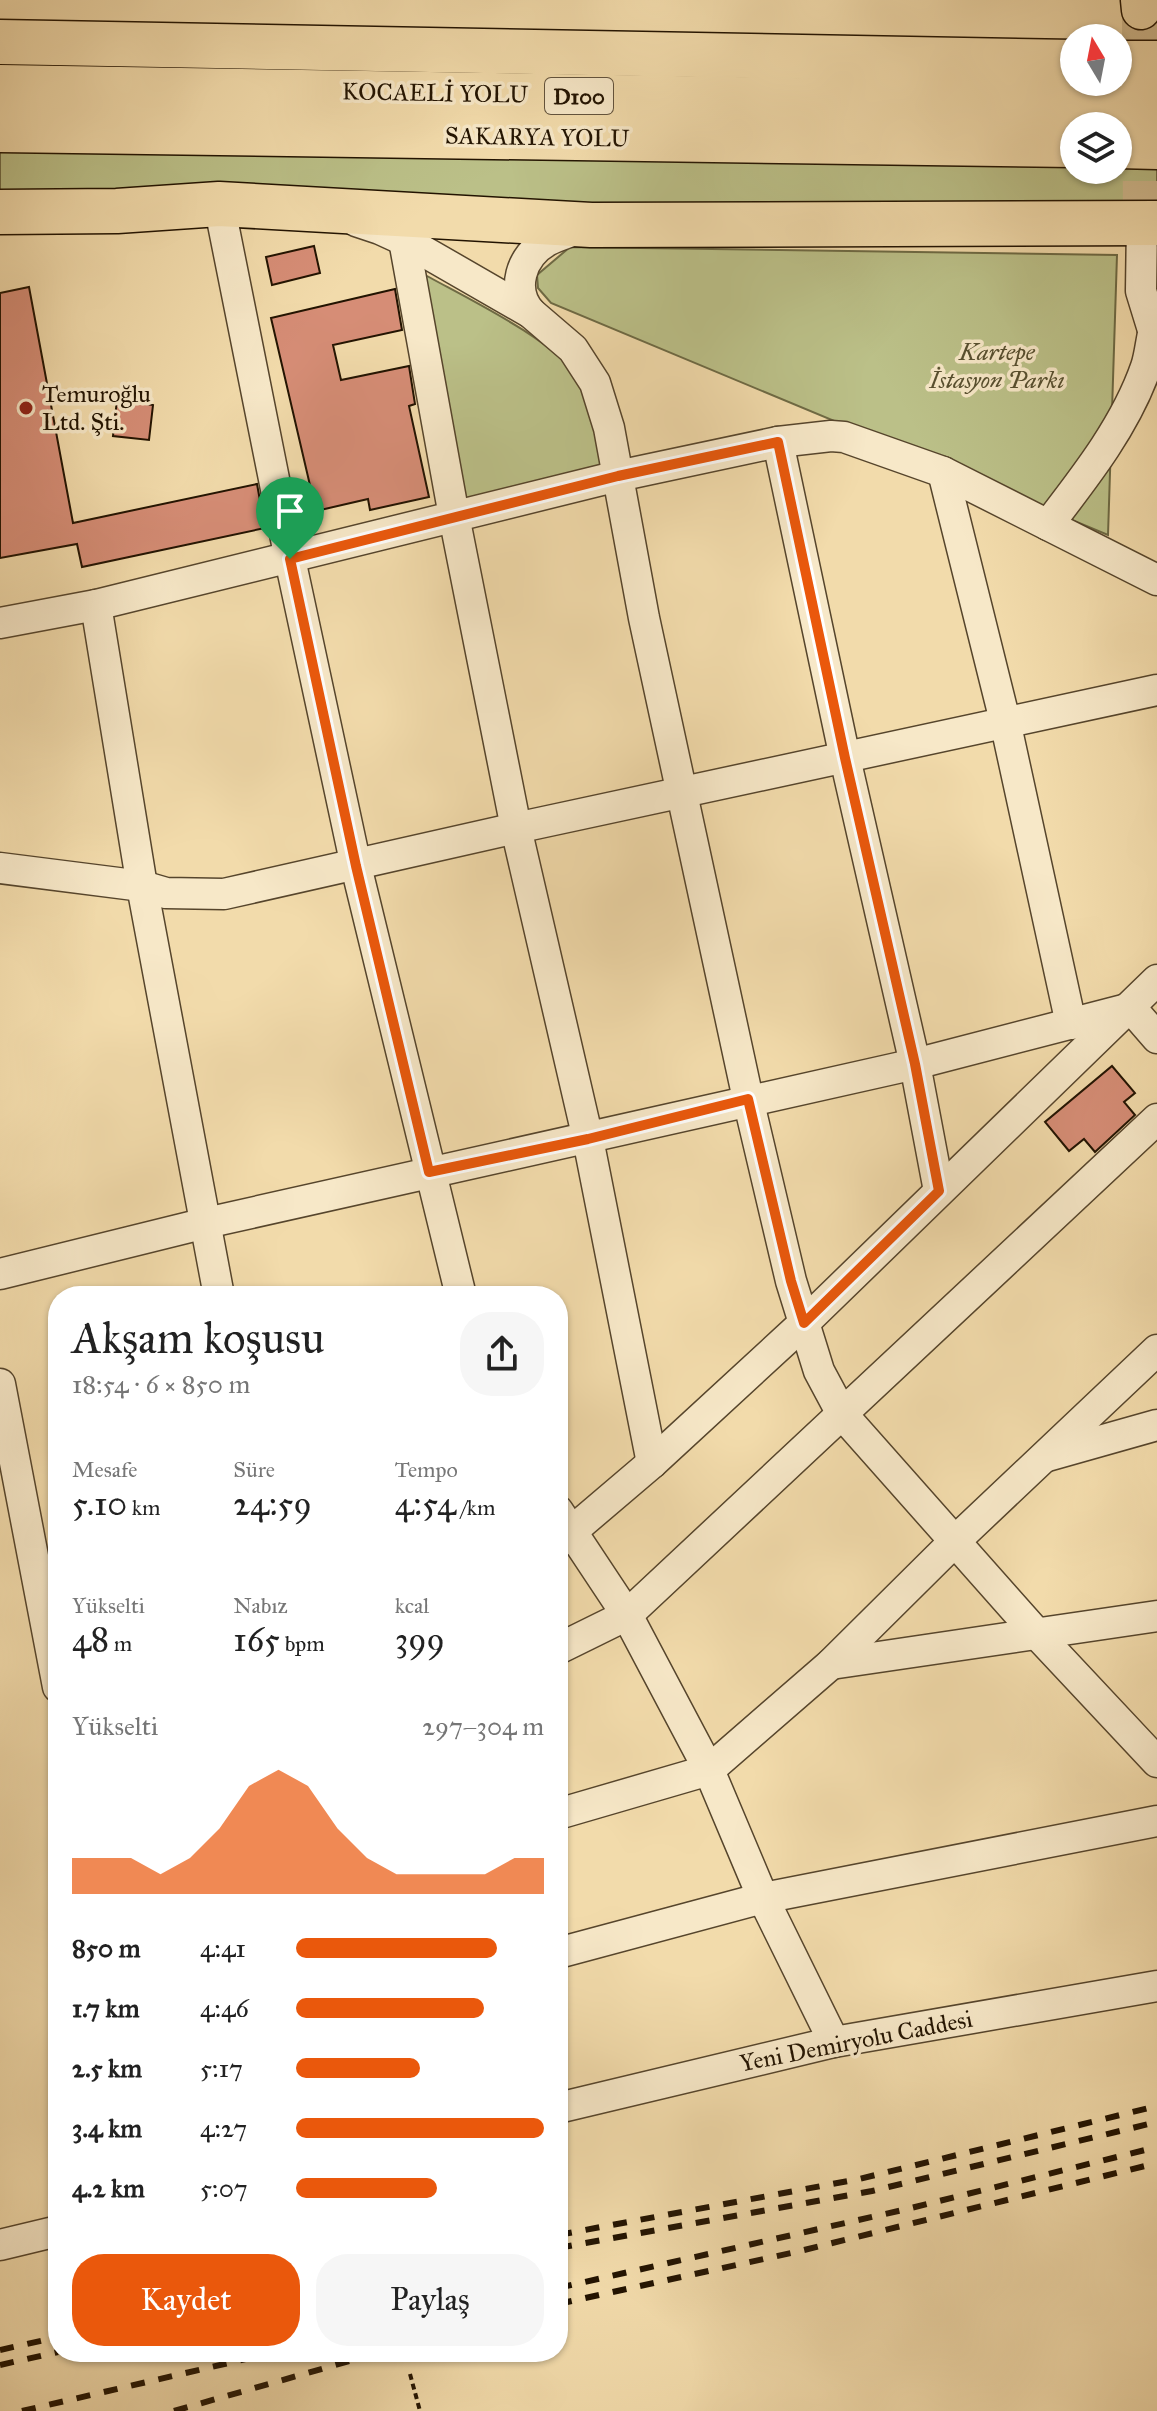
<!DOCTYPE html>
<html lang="tr">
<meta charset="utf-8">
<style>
body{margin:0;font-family:"IM FELL Great Primer",serif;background:#f6f6f6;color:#222;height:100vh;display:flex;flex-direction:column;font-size:30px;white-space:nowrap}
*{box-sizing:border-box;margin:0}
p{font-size:26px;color:#767676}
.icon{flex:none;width:44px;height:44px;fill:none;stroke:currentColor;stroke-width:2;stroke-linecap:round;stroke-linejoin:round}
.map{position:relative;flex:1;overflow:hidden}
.sheet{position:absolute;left:48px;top:1286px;width:520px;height:1076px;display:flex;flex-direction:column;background:#fff;border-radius:32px;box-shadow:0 2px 6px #0004}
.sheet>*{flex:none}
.needle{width:52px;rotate:350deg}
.tools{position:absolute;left:1060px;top:24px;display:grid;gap:16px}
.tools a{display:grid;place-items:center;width:72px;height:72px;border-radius:50%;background:#fff;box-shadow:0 2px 6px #0004;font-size:40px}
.pin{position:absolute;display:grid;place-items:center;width:68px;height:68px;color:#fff;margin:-82px -34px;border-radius:50% 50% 50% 0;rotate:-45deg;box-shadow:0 0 8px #0007}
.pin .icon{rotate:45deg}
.round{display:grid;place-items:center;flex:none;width:84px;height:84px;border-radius:32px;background:#f6f6f6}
.summary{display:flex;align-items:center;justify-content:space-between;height:136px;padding:0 24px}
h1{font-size:44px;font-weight:600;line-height:60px}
.stats{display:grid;grid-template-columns:repeat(3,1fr);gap:12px;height:136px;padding:8px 24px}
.stats div{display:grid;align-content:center}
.stats b{font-size:34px;font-weight:600}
.stats small{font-size:22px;font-weight:400}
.stats p{font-size:22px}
.chart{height:224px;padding:16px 24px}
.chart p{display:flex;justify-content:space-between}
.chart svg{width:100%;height:144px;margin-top:8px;fill:#ea580c;opacity:.7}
.button{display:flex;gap:16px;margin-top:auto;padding:16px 24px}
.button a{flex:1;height:92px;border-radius:32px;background:#ea580c;color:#fff;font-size:32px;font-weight:600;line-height:92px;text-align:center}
.button a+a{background:#f6f6f6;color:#222}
ul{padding:0 24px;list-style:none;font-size:26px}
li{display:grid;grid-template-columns:128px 96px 1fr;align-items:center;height:60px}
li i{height:20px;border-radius:10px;background:#ea580c}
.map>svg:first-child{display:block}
.green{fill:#bbc088;stroke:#6e6a44;stroke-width:2}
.building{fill:#d68d76;stroke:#221301;stroke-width:2}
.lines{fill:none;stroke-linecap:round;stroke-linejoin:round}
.major-tunnel{stroke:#d3bd92;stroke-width:38;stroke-dasharray:38 19;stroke-linecap:butt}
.minor-casing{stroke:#56452c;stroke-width:33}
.major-casing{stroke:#221301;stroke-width:41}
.highway-casing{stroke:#221301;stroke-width:47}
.path{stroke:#221301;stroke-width:4;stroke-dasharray:6 4;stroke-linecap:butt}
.minor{stroke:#f7e8c8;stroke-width:30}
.major{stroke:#f2dbab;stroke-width:38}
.highway{stroke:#f2dbab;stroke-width:44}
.rail{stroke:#221301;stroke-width:6;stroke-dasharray:14 14;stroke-linecap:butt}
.route-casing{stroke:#fff;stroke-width:16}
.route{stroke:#ea580c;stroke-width:10}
.poi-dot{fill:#8f2418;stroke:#f7e8c8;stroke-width:3}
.labels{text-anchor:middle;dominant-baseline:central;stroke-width:7;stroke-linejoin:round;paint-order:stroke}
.shield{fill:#f7e8c8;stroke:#62533d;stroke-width:2}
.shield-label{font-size:22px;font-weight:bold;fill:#221301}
.street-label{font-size:24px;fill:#221301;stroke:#f7e8c8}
.park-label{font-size:24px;font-style:italic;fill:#585030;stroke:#f7e8c8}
.poi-label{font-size:24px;fill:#221301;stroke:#f7e8c8;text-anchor:start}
</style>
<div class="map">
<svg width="1157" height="2411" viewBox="0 0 1157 2411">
<rect width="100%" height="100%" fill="#f2dbab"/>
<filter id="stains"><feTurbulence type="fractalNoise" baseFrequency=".0025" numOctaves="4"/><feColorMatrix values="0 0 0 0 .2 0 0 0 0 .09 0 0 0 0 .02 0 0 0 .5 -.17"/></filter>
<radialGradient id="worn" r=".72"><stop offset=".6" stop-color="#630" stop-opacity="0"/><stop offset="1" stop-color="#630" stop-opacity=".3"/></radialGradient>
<g class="green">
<path d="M0,149L1074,162V170H1118V163H1157V202L0,204Z"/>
<path d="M570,247L1117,255L1108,535L551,303L538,288L537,275Z"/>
<path d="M418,271C458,294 557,340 577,378C593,405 598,437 606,467L464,499Z"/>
</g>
<g class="building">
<path d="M314,246L320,273L272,285L266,257Z"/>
<path d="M29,287L73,523L257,484L265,528L82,567L77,544L0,558V293Z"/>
<path d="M395,289L402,330L333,345L341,380L409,366L415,404L409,406L429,497L370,510L368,499L316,511L271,318Z"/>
<path d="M117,400L153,405L149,440L113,436Z"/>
<path d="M1112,1066L1135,1093L1124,1102L1135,1115L1095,1152L1084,1139L1069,1151L1045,1122Z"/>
</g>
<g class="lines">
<path class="major-tunnel" d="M1141,10L1142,223"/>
<g class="minor-casing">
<g id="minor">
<path d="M219,204L290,559L356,866L461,1296"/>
<path d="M356,221L380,229L404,240L531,313L573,349L595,383L609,428L644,618L748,1099L791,1281L819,1371L842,1414L1037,1634L1157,1762"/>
<path d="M1142,223L1141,291L1153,330"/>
<path d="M404,240L454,516L516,828L588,1139L652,1463"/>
<path d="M531,313C510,290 521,256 547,241C556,236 567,233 577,229"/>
<path d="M778,442L845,758L915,1064L939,1191"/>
<path d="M943,472L1005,721L1071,1024"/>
<path d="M1048,525C1085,477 1126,425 1146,367C1151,352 1151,335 1157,319"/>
<path d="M96,605L142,886L219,1296"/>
<path d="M0,623L96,605L618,476L778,442L831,436L844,437L943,472L1157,580"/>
<path d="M0,868L142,886L166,893L224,894L516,828L1157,690"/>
<path d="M0,1274L206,1223L915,1064L1131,1008L1157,1038"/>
<path d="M0,1384L58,1687"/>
<path d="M1047,1456L1157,1425"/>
<path d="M558,1511L627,1615L709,1770L763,1898L834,2042"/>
<path d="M558,1543L652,1463L804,1323L1157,980"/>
<path d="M558,1649L627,1615L1157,1119"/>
<path d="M831,1664L1157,1616"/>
<path d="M558,1814L709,1770L831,1664L954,1542L1157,1350"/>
<path d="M558,1953L763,1898L1157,1821"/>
<path d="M558,2108L834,2042L1157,1986"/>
<path d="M0,2245L58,2231"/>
</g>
</g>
<g class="major-casing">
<path id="major" d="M1140,0L1141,10"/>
</g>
<g class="highway-casing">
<g id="highway">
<path d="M0,42L1074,62"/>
<path d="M1118,63H1157"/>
<path d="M0,87L1157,106"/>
<path d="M0,130L1074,145"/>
<path d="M1118,146L1157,147"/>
<path d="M0,212L117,211L219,204L591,225L1157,223"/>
</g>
</g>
<path class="path" d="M410,2374L420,2411"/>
<use href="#minor" class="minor"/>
<use href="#major" class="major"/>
<use href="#highway" class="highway"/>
<g class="rail">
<path d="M558,2235L859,2179L1157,2106"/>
<path d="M558,2248L872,2191L1157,2122"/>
<path d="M558,2288L907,2209L1157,2147"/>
<path d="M558,2304L800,2251L1157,2163"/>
<path d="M0,2350L58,2337"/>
<path d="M0,2365L58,2352"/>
<path d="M22,2411L276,2352"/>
<path d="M174,2411L381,2352"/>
</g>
</g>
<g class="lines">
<g class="route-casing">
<path id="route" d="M778,442L845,758L915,1064L939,1191L804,1323L791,1281L748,1099L588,1139L429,1172L356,866L290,559L618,476Z"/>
</g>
<use href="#route" class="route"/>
</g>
<circle class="poi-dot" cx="26" cy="408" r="8"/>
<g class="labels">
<rect class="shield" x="545" y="78" width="68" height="36" rx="6"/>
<g class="shield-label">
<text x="579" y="96">D100</text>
</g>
<g class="street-label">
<text transform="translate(435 93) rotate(1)">KOCAELİ YOLU</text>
<text transform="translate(537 137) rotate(1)">SAKARYA YOLU</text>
<text transform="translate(856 2041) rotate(-11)">Yeni Demiryolu Caddesi</text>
</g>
<g class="park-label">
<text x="997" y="352">Kartepe<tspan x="997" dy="28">İstasyon Parkı</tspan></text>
</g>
<g class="poi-label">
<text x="42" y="394">Temuroğlu<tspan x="42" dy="28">Ltd. Şti.</tspan></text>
</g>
</g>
<rect width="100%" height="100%" filter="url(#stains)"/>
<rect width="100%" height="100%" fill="url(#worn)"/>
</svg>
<div class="tools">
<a><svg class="needle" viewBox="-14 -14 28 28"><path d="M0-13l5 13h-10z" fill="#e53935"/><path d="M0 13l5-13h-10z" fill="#767676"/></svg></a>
<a><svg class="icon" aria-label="layers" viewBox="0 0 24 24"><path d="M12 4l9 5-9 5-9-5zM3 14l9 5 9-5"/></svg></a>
</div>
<div class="pin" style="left:290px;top:559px;background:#1e9e55"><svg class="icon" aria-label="arrive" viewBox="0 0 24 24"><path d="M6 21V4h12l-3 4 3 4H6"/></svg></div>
<section class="sheet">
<div class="summary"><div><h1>Akşam koşusu</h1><p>18:54 · 6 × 850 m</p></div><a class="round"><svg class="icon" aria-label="share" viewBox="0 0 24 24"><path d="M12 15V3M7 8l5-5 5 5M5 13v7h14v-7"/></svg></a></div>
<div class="stats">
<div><p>Mesafe</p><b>5.10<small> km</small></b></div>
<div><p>Süre</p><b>24:59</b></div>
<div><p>Tempo</p><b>4:54<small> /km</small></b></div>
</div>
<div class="stats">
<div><p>Yükselti</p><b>48<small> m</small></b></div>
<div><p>Nabız</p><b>165<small> bpm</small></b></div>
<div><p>kcal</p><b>399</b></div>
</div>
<div class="chart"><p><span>Yükselti</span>297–304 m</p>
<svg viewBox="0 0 160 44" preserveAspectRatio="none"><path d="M0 44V33L10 33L20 33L30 38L40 33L50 24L60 11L70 6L80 11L90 24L100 33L110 38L120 38L130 38L140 38L150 33L160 33V44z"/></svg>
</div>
<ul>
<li><b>850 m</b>4:41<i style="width:81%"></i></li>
<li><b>1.7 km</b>4:46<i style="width:76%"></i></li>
<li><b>2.5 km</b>5:17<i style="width:50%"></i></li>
<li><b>3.4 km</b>4:27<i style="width:100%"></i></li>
<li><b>4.2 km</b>5:07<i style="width:57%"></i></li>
</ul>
<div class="button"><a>Kaydet</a><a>Paylaş</a></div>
</section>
</div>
